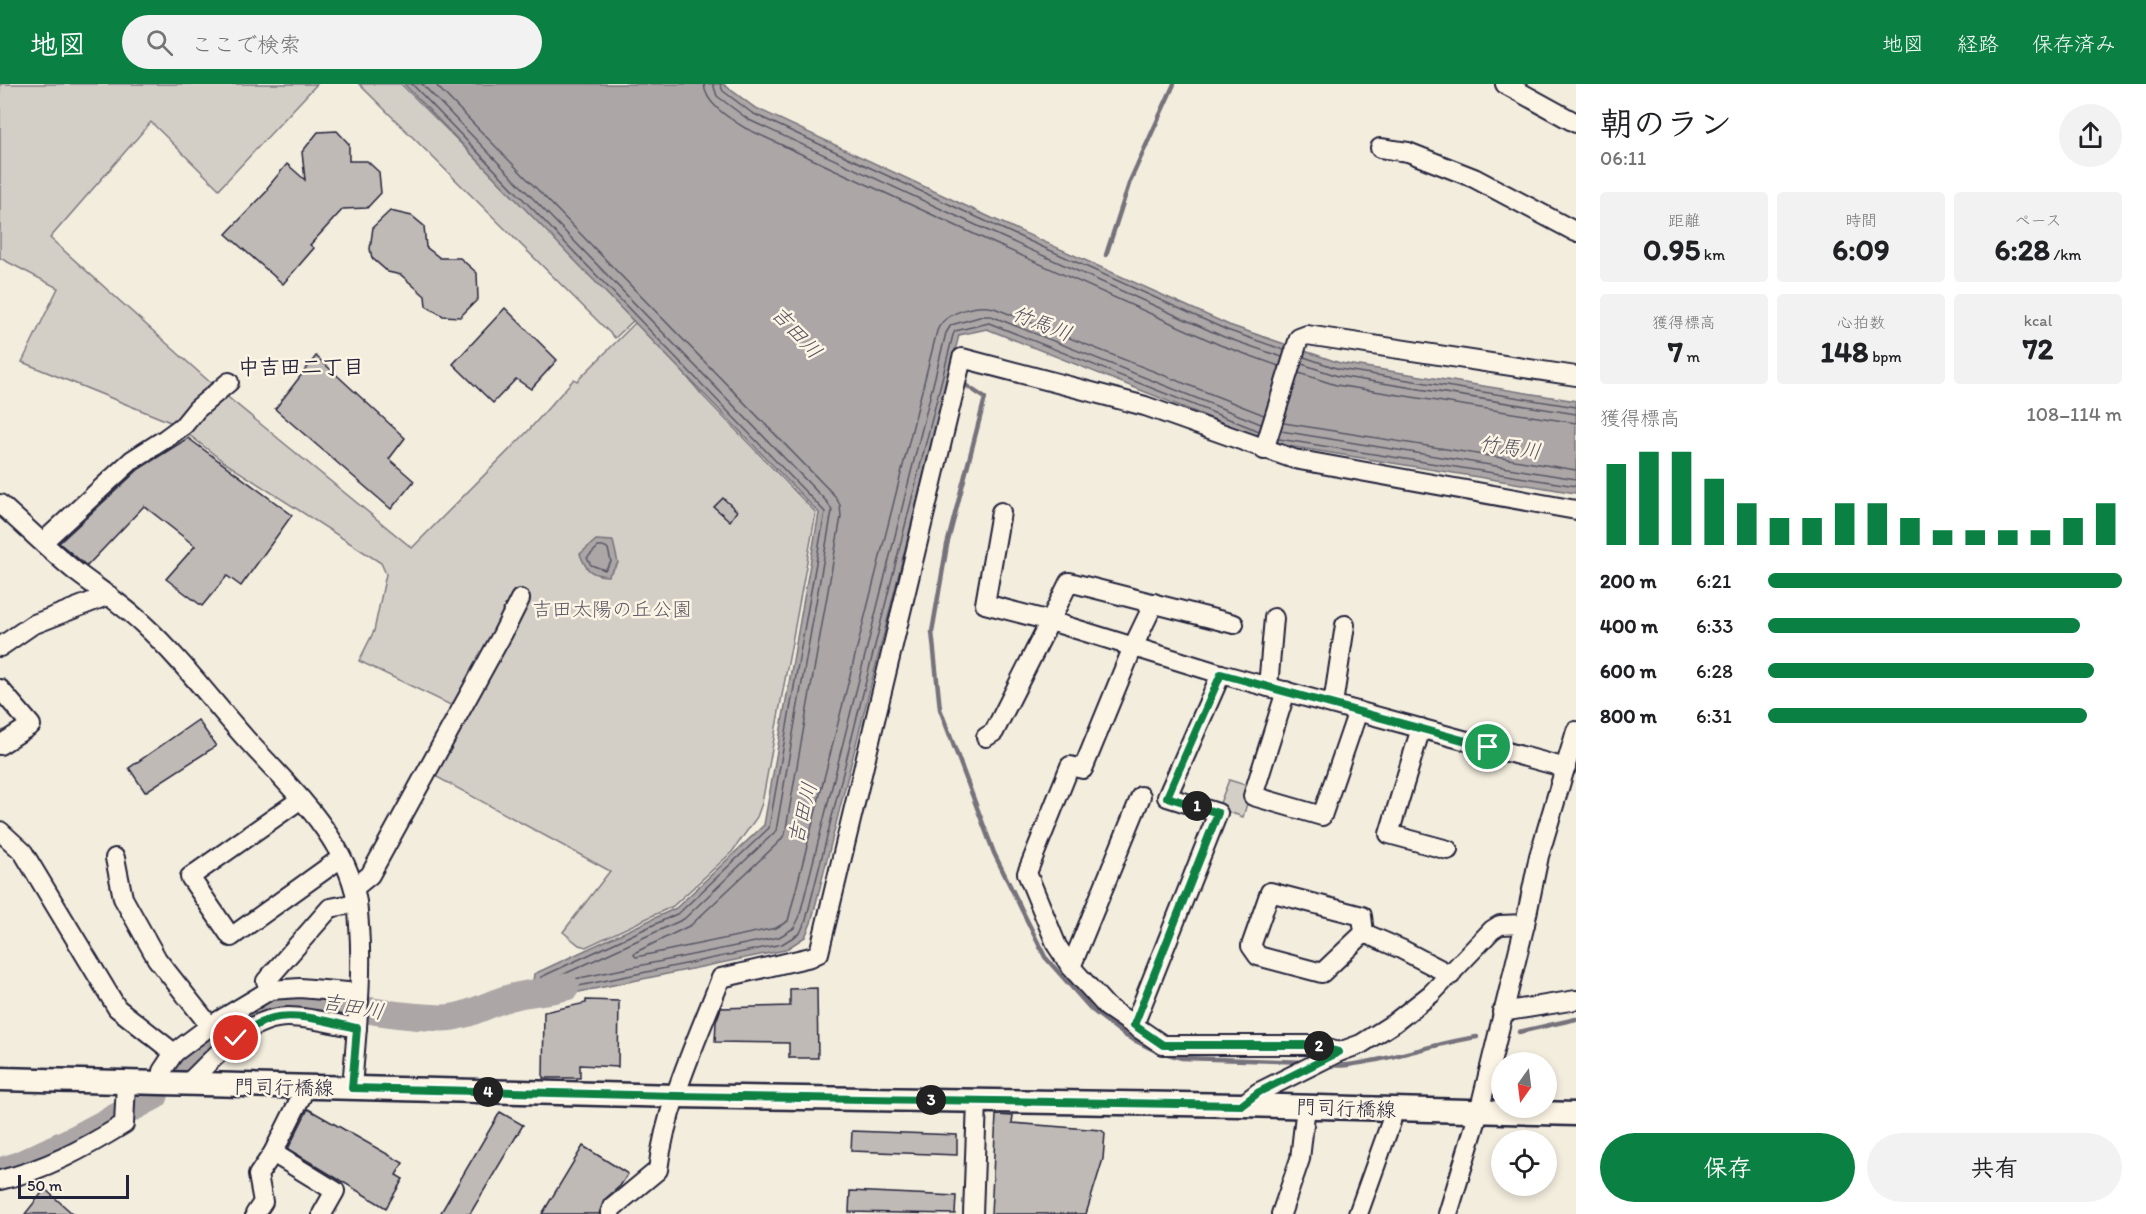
<!DOCTYPE html>
<html lang="ja">
<meta charset="utf-8">
<style>
body{margin:0;font-family:Itim,"Klee One",sans-serif;background:#f2f2f2;color:#202124;height:100vh;display:flex;flex-direction:column;font-size:22px;white-space:nowrap}
*{box-sizing:border-box;margin:0}
p{font-size:20px;color:#757577}
.icon{flex:none;width:33px;height:33px;fill:none;stroke:currentColor;stroke-width:2;stroke-linecap:round;stroke-linejoin:round}
.map{position:relative;flex:1;overflow:hidden}
.sheet{display:flex;flex-direction:column;background:#fff;width:570px}
.sheet>*{flex:none}
.needle{width:39px;rotate:194deg}
.buttons{position:absolute;left:1491px;top:968px;display:grid;gap:12px}
.buttons a{display:grid;place-items:center;width:66px;height:66px;border-radius:50%;background:#fff;box-shadow:0 3px 9px #0003;font-size:30px}
.scale{position:absolute;left:18px;bottom:15px;width:111px;box-sizing:border-box;padding-left:6px;border:3px solid #22223b;border-top:0;font-size:16px;line-height:21px;white-space:nowrap;color:#22223b;-webkit-text-stroke:4px #fcf5e5;paint-order:stroke}
.pin{position:absolute;display:grid;place-items:center;width:51px;height:51px;color:#fff;margin:-26px;border:3px solid #fff;border-radius:50%;box-shadow:0 2px 6px #0007}
.km{position:absolute;width:30px;height:30px;margin:-15px;border-radius:50%;background:#222;color:#fff;font-size:16px;line-height:30px;text-align:center}
.round{display:grid;place-items:center;flex:none;width:63px;height:63px;border-radius:32px;background:#f2f2f2}
.summary{display:flex;align-items:center;justify-content:space-between;height:102px;padding:0 24px}
h1{font-size:33px;font-weight:700;line-height:45px}
.figures{display:grid;grid-template-columns:repeat(3,1fr);gap:9px;height:102px;padding:6px 24px}
.figures div{display:grid;align-content:center;border-radius:6px;background:#f2f2f2;text-align:center}
.figures b{font-size:30px;font-weight:700}
.figures small{font-size:16px;font-weight:400}
.figures p{font-size:16px}
.chart{height:168px;padding:12px 24px}
.chart p{display:flex;justify-content:space-between}
.chart svg{width:100%;height:108px;margin-top:6px;stroke:#0b8043;stroke-width:6}
.button{display:flex;gap:12px;margin-top:auto;padding:12px 24px}
.button a{flex:1;height:69px;border-radius:36px;background:#0b8043;color:#fff;font-size:24px;font-weight:700;line-height:69px;text-align:center}
.button a+a{background:#f2f2f2;color:#202124}
ul{padding:0 24px;list-style:none;font-size:20px}
li{display:grid;grid-template-columns:96px 72px 1fr;align-items:center;height:45px}
li i{height:15px;border-radius:8px;background:#0b8043}
header{display:flex;align-items:center;gap:36px;box-sizing:border-box;height:84px;padding:0 30px;background:#0b8043;color:#fff}
header strong{font-size:28px}
nav{display:flex;gap:33px;margin-inline-start:auto;font-size:21px}
.search{width:420px;height:54px;background:#f2f2f2;display:flex;align-items:center;gap:15px;box-sizing:border-box;padding:0 21px;border-radius:33px;color:#757577;font-size:22px}
main{display:flex;flex:1;min-height:0}
.map>svg:first-child{display:block}
.green{fill:#d4cfc6;stroke:#7b7880;stroke-width:1.5}
.water{fill:#aca7a6;stroke:#75727b;stroke-width:1.5}
.lines{fill:none;stroke-linecap:round;stroke-linejoin:round}
.shore{stroke:#595766;stroke-width:1.5}
.stream{stroke:#75727b;stroke-width:4.5}
.river{stroke:#aca7a6;stroke-width:27}
.building{fill:#bfbab6;stroke:#22223b;stroke-width:1.5}
.minor-casing{stroke:#22223b;stroke-width:22}
.major-casing{stroke:#22223b;stroke-width:27}
.minor{stroke:#fcf5e5;stroke-width:18}
.major{stroke:#fcf5e5;stroke-width:22}
.route-casing{stroke:#fff;stroke-width:12}
.route{stroke:#0b8043;stroke-width:8}
.labels{text-anchor:middle;dominant-baseline:central;stroke-width:5;stroke-linejoin:round;paint-order:stroke}
.park-label{font-size:20px;fill:#575665;stroke:#fcf5e5}
.street-label{font-size:20px;fill:#22223b;stroke:#fcf5e5}
.water-label{font-size:21px;font-style:italic;fill:#525160;stroke:#fcf5e5}
.neighbourhood-label{font-size:21px;font-weight:bold;fill:#22223b;stroke:#fcf5e5}
</style>
<header>
<strong>地図</strong>
<div class="search"><svg class="icon" aria-label="search" viewBox="0 0 24 24"><circle cx="10" cy="10" r="6"/><path d="M15 15l6 6"/></svg>ここで検索</div>
<nav><a>地図</a><a>経路</a><a>保存済み</a></nav>
</header>
<main>
<div class="map">
<svg width="1576" height="1130" viewBox="0 0 1576 1130">
<rect width="100%" height="100%" fill="#f3edde"/>
<filter id="ink" filterUnits="userSpaceOnUse"><feTurbulence type="fractalNoise" baseFrequency=".0167" numOctaves="2"/><feDisplacementMap in="SourceGraphic" scale="12" xChannelSelector="R" yChannelSelector="G"/><feConvolveMatrix kernelMatrix="1 2 1 2 8 2 1 2 1" color-interpolation-filters="sRGB"/></filter>
<g filter="url(#ink)">
<g class="green">
<path d="M0,0H317L219,105L151,38L50,154L213,301L412,464L528,347L574,295L577,297L639,235L702,311L816,429L762,719L757,733L732,768L673,822L586,863L579,861L563,848L610,787L424,686L457,624L359,577L374,547L386,490L381,479L224,378L175,340L22,278L58,204L0,174Z"/>
<path d="M359,0H401L636,234L615,254Z"/>
<path d="M1229,696L1252,703L1243,733L1218,724Z"/>
</g>
<g class="water">
<path d="M404,0H723L754,23L998,137L1229,241L1340,279L1576,317V409L1276,360L987,245L959,251L811,839L805,853L785,866L530,918L534,890L676,824L764,741L819,429Z"/>
<path d="M596,456L613,457L618,479L608,492C590,491 586,486 580,470Z"/>
</g>
<g class="lines">
<g class="shore">
<path d="M412,0L825,428L769,744L679,829L541,893L538,907L540,910L782,860L800,849L806,836L953,251L955,247L989,239L1259,347"/>
<path d="M422,0L828,419L832,427L776,747L684,835L560,892L559,895L560,898L779,853L794,844L799,834L946,249L951,241L983,232H991L1261,340"/>
<path d="M435,0L835,412L840,421L841,433L785,750L779,758L691,841L636,868L634,871L636,873L776,844L788,837L937,247C944,228 976,220 994,224L1264,331"/>
<path d="M704,0C705,20 729,34 745,44L989,157L1220,261L1279,282"/>
<path d="M713,0L717,12L749,36L993,149L1224,253L1282,273"/>
<path d="M720,0L723,7L752,29L996,142L1227,246L1284,266"/>
<path d="M1304,273L1339,285L1576,323"/>
<path d="M1302,280L1338,292L1576,330"/>
<path d="M1299,289L1336,301L1576,339"/>
<path d="M1284,339L1576,386"/>
<path d="M1281,347L1576,395"/>
<path d="M1279,355L1576,402"/>
<path d="M598,463H606L608,465L611,478L605,486L591,481L587,474Z"/>
</g>
<g class="stream">
<path d="M1106,171L1130,97L1174,0"/>
<path d="M961,298L985,314L947,461L932,548L940,625L994,769L1045,873L1092,926L1126,952L1154,966L1182,974L1307,978"/>
<path d="M1519,948L1576,935"/>
<path d="M1327,981C1345,983 1360,979 1377,976C1411,969 1443,958 1477,953"/>
</g>
<g class="river">
<path d="M179,989C211,963 242,927 283,916C306,910 329,919 351,923C381,929 412,933 442,934C467,934 488,919 512,913C530,908 548,908 566,903"/>
<path d="M0,1087L16,1082L78,1053L155,1012"/>
</g>
</g>
<g class="building">
<path d="M337,47L349,60V77H367L379,88L381,109L367,124L343,125L310,161L314,164L283,200L226,150L268,106L267,104L287,80L305,96L302,68L318,48Z"/>
<path d="M390,127L412,132L424,142L426,163L440,174H460L477,189L478,215L460,233L443,232L426,222L425,212L401,191L388,188L372,174L370,165L373,143Z"/>
<path d="M505,224L557,276L531,305L516,295L493,319L453,280Z"/>
<path d="M316,272L405,354L389,375L414,397L391,425L275,325Z"/>
<path d="M188,354L292,431L241,502L227,492L202,522L166,495L195,462L144,422L87,482L59,459L139,385Z"/>
<path d="M723,414L737,427L730,437L714,423Z"/>
<path d="M198,636L216,662L145,708L129,684Z"/>
<path d="M817,904L818,974H789V959L715,958L716,938L721,924L790,922V905Z"/>
<path d="M586,916L619,917L618,983L580,981V994H543L544,928L586,919Z"/>
<path d="M308,1025L403,1079L396,1091L403,1095L386,1124L288,1065Z"/>
<path d="M500,1028L523,1041L470,1130H440Z"/>
<path d="M996,1031L1013,1032L1012,1039L1101,1046L1105,1049L1103,1075L1086,1130H991Z"/>
<path d="M852,1047L957,1051V1071L851,1067Z"/>
<path d="M583,1062L628,1090L620,1102L604,1116L599,1130H542Z"/>
<path d="M45,1105L73,1130H25Z"/>
<path d="M850,1107L956,1112L955,1130L849,1128Z"/>
</g>
<g class="lines">
<g class="minor-casing">
<g id="minor">
<path d="M1505,0L1576,39"/>
<path d="M1380,64L1408,68L1474,94L1576,148"/>
<path d="M1264,366L1299,254L1307,251L1576,292"/>
<path d="M0,420C25,442 49,466 75,487C97,504 122,520 143,540C181,575 212,617 246,655C285,698 339,747 354,805C358,816 358,829 359,841C363,895 356,950 352,1004"/>
<path d="M43,458L132,376L165,355L184,341L197,325L229,298"/>
<path d="M1154,519L1133,563L1083,685L1070,682L1027,789L1057,862L1071,883L1107,923L1163,961H1313L1339,968"/>
<path d="M1234,540L1069,498L1050,537L1221,590L1566,684"/>
<path d="M0,563L32,541L109,511"/>
<path d="M1268,603L1274,534"/>
<path d="M0,605L31,641L0,661"/>
<path d="M1286,607L1253,712L1322,732L1358,627"/>
<path d="M1333,620L1345,541"/>
<path d="M1421,644L1389,750L1448,766"/>
<path d="M986,653L994,648L1050,537L985,520L1001,428"/>
<path d="M301,715L190,793L231,853L341,774"/>
<path d="M0,747L23,768L117,924L174,969L162,987L164,1000"/>
<path d="M115,774L123,814L157,875L210,942L174,969"/>
<path d="M354,804L370,791L502,551L520,515"/>
<path d="M1364,849L1322,889L1258,872L1251,862L1270,808L1362,832L1364,849L1401,865L1451,891"/>
<path d="M1071,883L1141,712"/>
<path d="M270,906L300,904L359,909"/>
<path d="M1502,928L1576,916"/>
<path d="M1134,941L1218,729L1167,713L1221,590"/>
<path d="M210,942L270,906L266,897L330,824L357,819"/>
<path d="M186,1001C214,975 246,933 288,933C310,933 335,940 357,944"/>
<path d="M1242,1021L1259,1008L1339,968L1361,960L1394,939L1431,910L1492,846L1500,841L1525,840"/>
<path d="M273,1069L335,1107L322,1130"/>
<path d="M0,1096C45,1086 85,1064 124,1040L126,999"/>
<path d="M255,1130L263,1118L258,1091L273,1069L306,1003"/>
<path d="M610,1130L612,1124L658,1086C666,1020 697,956 721,894L811,873L819,869L962,274L1145,322L1294,375L1576,426"/>
<path d="M973,1130L977,1017"/>
<path d="M1281,1130L1300,1075L1306,1022"/>
<path d="M1358,1130L1391,1038L1393,1025"/>
<path d="M1448,1130L1479,1028L1525,840L1539,772L1576,647"/>
</g>
</g>
<g class="major-casing">
<path id="major" d="M0,995L676,1012L1242,1021L1576,1030"/>
</g>
<use href="#minor" class="minor"/>
<use href="#major" class="major"/>
</g>
</g>
<g class="lines" filter="url(#ink)">
<g class="route-casing">
<path id="route" d="M236,954C247,947 259,937 273,934C297,928 333,939 357,944L352,1004L676,1012L1242,1021L1259,1008L1339,968L1313,961H1163L1134,941L1218,729L1167,713L1221,590L1488,663"/>
</g>
<use href="#route" class="route"/>
</g>
<g class="labels">
<g class="park-label">
<text x="612" y="525">吉田太陽の丘公園</text>
</g>
<g class="street-label">
<text transform="translate(284 1003) rotate(1)">門司行橋線</text>
<text transform="translate(1346 1024) rotate(2)">門司行橋線</text>
</g>
<g class="water-label">
<text transform="translate(1042 239) rotate(21)">竹馬川</text>
<text transform="translate(797 248) rotate(47)">吉田川</text>
<text transform="translate(1510 363) rotate(8)">竹馬川</text>
<text transform="translate(802 729) rotate(-76)">吉田川</text>
<text transform="translate(353 922) rotate(10)">吉田川</text>
</g>
<g class="neighbourhood-label">
<text x="301" y="282">中吉田二丁目</text>
</g>
</g>
</svg>
<div class="buttons">
<a><svg class="needle" viewBox="-14 -14 28 28"><path d="M0-13l5 13h-10z" fill="#e53935"/><path d="M0 13l5-13h-10z" fill="#757577"/></svg></a>
<a><svg class="icon" aria-label="locate" viewBox="0 0 24 24"><circle cx="12" cy="12" r="6"/><path d="M12 2v4M12 18v4M2 12h4M18 12h4"/></svg></a>
</div>
<div class="scale">50 m</div>
<div class="pin" style="left:1488px;top:663px;background:#1e9e55"><svg class="icon" aria-label="arrive" viewBox="0 0 24 24"><path d="M6 21V4h12l-3 4 3 4H6"/></svg></div>
<div class="pin" style="left:236px;top:954px;background:#d93025"><svg class="icon" aria-label="check" viewBox="0 0 24 24"><path d="M5 12l5 5 9-10"/></svg></div>
<b class="km" style="left:1197px;top:722px">1</b>
<b class="km" style="left:1319px;top:962px">2</b>
<b class="km" style="left:931px;top:1016px">3</b>
<b class="km" style="left:488px;top:1008px">4</b>
</div>
<section class="sheet">
<div class="summary"><div><h1>朝のラン</h1><p>06:11</p></div><a class="round"><svg class="icon" aria-label="share" viewBox="0 0 24 24"><path d="M12 15V3M7 8l5-5 5 5M5 13v7h14v-7"/></svg></a></div>
<div class="figures">
<div><p>距離</p><b>0.95<small> km</small></b></div>
<div><p>時間</p><b>6:09</b></div>
<div><p>ペース</p><b>6:28<small> /km</small></b></div>
</div>
<div class="figures">
<div><p>獲得標高</p><b>7<small> m</small></b></div>
<div><p>心拍数</p><b>148<small> bpm</small></b></div>
<div><p>kcal</p><b>72</b></div>
</div>
<div class="chart"><p><span>獲得標高</span>108–114 m</p>
<svg viewBox="0 0 160 44" preserveAspectRatio="none"><path d="M5 44V11M15 44V6M25 44V6M35 44V17M45 44V27M55 44V33M65 44V33M75 44V27M85 44V27M95 44V33M105 44V38M115 44V38M125 44V38M135 44V38M145 44V33M155 44V27"/></svg>
</div>
<ul>
<li><b>200 m</b>6:21<i style="width:100%"></i></li>
<li><b>400 m</b>6:33<i style="width:88%"></i></li>
<li><b>600 m</b>6:28<i style="width:92%"></i></li>
<li><b>800 m</b>6:31<i style="width:90%"></i></li>
</ul>
<div class="button"><a>保存</a><a>共有</a></div>
</section>
</main>
